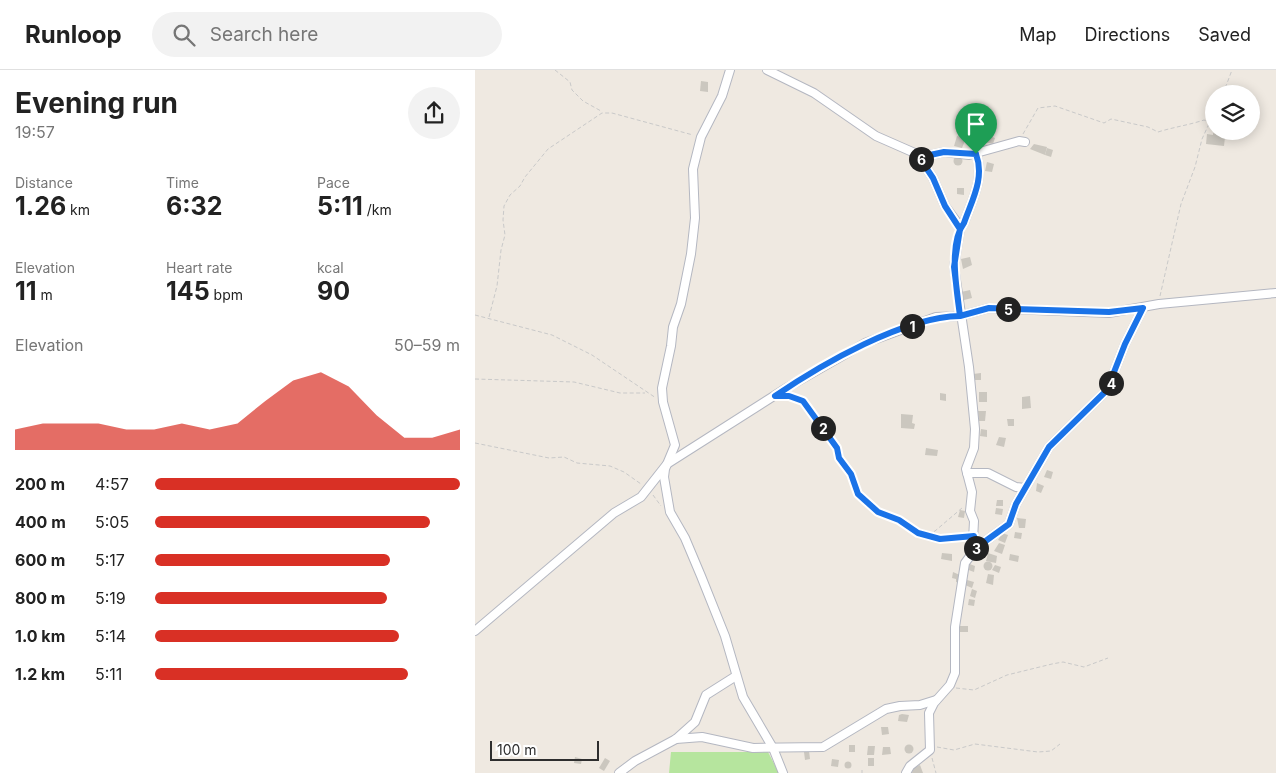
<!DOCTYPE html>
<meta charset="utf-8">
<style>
body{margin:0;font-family:Inter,sans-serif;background:#f2f2f2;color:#222;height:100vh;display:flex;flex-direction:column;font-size:19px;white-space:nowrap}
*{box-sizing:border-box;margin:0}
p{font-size:16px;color:#767676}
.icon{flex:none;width:28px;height:28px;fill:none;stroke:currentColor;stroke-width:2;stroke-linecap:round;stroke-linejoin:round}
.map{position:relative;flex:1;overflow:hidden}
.drawer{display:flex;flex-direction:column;background:#fff;width:475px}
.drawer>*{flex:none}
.fabs{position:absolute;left:730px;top:15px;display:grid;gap:10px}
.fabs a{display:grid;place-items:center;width:55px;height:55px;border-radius:50%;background:#fff;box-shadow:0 2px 12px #0003;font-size:25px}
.scale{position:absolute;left:15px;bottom:12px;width:109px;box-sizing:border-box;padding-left:5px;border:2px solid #2e2e2e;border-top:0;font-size:14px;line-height:18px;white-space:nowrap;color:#2e2e2e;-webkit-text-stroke:4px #fff;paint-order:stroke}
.pin{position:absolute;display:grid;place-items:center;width:42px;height:42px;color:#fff;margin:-51px -21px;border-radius:50% 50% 50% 0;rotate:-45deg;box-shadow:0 0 5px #0007}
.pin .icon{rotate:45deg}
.km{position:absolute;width:25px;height:25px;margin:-12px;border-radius:50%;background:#222;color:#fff;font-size:14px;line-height:25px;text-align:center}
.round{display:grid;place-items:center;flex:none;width:52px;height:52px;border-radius:26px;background:#f2f2f2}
.overview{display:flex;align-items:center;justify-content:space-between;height:85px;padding:0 15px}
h1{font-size:28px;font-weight:700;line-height:38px}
.figures{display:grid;grid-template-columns:repeat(3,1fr);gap:8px;height:85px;padding:5px 15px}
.figures div{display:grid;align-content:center}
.figures b{font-size:25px;font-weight:700}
.figures small{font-size:14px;font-weight:400}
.figures p{font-size:14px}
.chart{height:140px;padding:10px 15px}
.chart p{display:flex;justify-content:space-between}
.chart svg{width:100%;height:90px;margin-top:5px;fill:#d93025;opacity:.7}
ul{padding:0 15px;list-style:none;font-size:16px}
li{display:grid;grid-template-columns:80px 60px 1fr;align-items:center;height:38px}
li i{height:12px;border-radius:6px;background:#d93025}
header{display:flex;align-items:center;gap:30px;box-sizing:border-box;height:70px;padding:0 25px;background:#fff;border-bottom:1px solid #e0e0e0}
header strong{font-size:24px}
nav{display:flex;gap:28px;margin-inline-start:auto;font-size:18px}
.search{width:350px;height:45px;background:#f2f2f2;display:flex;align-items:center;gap:12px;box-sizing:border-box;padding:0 18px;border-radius:28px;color:#767676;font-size:19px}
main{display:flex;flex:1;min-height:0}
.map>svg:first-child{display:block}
.green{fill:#b6e59e}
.building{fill:#cbc7bf}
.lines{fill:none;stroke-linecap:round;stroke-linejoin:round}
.minor-casing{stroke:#b4b7c1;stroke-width:10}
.path{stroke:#c9c9c9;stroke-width:1;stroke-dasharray:4 2.5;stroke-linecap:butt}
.minor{stroke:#fff;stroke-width:8}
.route-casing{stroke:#fff;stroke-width:10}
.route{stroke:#1a73e8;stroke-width:6}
</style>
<header>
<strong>Runloop</strong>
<div class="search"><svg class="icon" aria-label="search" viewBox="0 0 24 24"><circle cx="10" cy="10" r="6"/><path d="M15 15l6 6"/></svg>Search here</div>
<nav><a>Map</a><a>Directions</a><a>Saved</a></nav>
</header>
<main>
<section class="drawer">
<div class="overview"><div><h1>Evening run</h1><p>19:57</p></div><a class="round"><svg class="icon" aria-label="share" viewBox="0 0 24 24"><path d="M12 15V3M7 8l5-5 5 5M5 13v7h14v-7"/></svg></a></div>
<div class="figures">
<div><p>Distance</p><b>1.26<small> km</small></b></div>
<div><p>Time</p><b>6:32</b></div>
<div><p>Pace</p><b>5:11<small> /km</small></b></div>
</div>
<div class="figures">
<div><p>Elevation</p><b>11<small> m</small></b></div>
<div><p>Heart rate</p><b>145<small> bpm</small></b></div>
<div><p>kcal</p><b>90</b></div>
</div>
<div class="chart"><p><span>Elevation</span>50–59 m</p>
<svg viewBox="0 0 160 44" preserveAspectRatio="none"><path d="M0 44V34L10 31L20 31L30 31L40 34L50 34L60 31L70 34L80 31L90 20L100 10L110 6L120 13L130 27L140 38L150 38L160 34V44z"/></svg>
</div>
<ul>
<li><b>200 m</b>4:57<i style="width:100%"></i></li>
<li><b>400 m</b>5:05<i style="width:90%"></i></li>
<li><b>600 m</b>5:17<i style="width:77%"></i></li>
<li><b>800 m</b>5:19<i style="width:76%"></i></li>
<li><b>1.0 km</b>5:14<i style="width:80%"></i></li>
<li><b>1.2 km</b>5:11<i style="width:83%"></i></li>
</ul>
</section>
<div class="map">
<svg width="801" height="703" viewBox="0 0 801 703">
<rect width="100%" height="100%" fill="#efe9e1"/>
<path class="green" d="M196,682H293L304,703H194Z"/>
<g class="building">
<path d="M226,11L233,12V22L225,21Z"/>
<path d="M738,63L750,67L749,76L731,74L732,64L738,65Z"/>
<path d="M512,65L520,68L518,74L509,72Z"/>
<path d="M482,66L491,68L487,78L479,76Z"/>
<path d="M559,74L572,77L570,85L555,79Z"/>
<path d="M572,78L578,80L576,87L570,85Z"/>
<circle cx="483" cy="91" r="4.5"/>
<path d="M512,92L519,94L517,102L510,101Z"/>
<path d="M482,118H489V125L482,124Z"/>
<path d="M495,187L497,195L488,199L486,189Z"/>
<path d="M495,220L497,228L489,230L486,222Z"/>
<path d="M506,303V310H498V304Z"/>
<rect x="504" y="322" width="8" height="10"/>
<path d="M465,323L471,324V331L465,330Z"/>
<path d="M555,326L556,338L547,339V327Z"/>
<path d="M503,341H511L510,351H504Z"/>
<path d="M426,344L438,345L437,353L440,354L439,359L426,358Z"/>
<path d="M532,349H539V356H533Z"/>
<path d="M506,359L512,360V367L505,366Z"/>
<path d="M524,367L531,368L529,377L521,375Z"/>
<path d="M451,378L463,380L462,386L450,385Z"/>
<path d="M572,400L578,402L576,409L569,407Z"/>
<path d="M562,413L569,416L566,423L561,421Z"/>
<path d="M522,430H528V436H521Z"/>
<path d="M521,438L528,439L527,445L520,444Z"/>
<path d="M485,440L490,441L489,448L483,447Z"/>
<path d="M542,448L551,449L550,458H544Z"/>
<path d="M540,462L547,463L546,469L539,468Z"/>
<path d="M527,463L533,465L530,473L523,470Z"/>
<path d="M524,473L530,475L527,484L519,481Z"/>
<path d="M467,483L477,484V491L466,489Z"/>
<path d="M513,483L522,486L521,493L511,491Z"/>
<path d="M535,484L544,486L543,492L534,490Z"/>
<circle cx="513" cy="496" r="4.5"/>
<path d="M492,493L500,496L499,502L491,499Z"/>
<path d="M520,495L526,497L524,503L517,500Z"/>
<path d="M478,502L487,506L486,513L481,512V509L477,508Z"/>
<path d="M513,504L519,505L518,515L511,513Z"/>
<path d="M492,510L499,512L497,518L490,515Z"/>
<path d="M497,519L502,521L500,528L495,526Z"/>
<path d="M494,529L500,530L499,536L493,535Z"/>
<rect x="484" y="556" width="9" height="6"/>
<path d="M427,644L434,645L432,652L423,651L424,645Z"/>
<path d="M406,657H413L414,664L407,665Z"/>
<circle cx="434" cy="679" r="4.5"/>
<rect x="374" y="675" width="6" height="7"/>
<path d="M393,676H400L399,685H392Z"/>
<path d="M408,677H415L416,684L407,685Z"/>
<path d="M334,681L335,689L330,690L329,682Z"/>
<path d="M100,687L107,689L106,694L99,693Z"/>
<path d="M130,688L135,691L129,701L124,698Z"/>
<rect x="393" y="688" width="6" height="8"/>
<path d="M357,689L364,690L363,697L356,696Z"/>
<circle cx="373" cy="695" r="3.5"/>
<path d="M445,695L448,703H437L438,698Z"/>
</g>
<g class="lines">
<g class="minor-casing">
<g id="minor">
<path d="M255,0L247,26L226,67L218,99L220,148L216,184L206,234L198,257L196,276L187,318L188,332L200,375L190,399L189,407L195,442L210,468L226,506L250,566L268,627L298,678L308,703"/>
<path d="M292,0L339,23L401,66L442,84L458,108L470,136L481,151L485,159L479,197L494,297L500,359L499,378L491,399L497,422L495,441L499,451L498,470L501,478"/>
<path d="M442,84L455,85L469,82L494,85L544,71L550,72"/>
<path d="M485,159L489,153C497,130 510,108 501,84"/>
<path d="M492,403H513L541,417L550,418"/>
<path d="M0,561L139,443L166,427L192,394L313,317L390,273L461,247L485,246L514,238L634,243L684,234L801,223"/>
<path d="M201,669L227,667L278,678L348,677L411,639L425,636L445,635L461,630"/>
<path d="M144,703L160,691L201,669L220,652L231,625L261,606"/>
<path d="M431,703L435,696L455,680L454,643L459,633L475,615L480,603V557L490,493L501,478L534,454L541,434L574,377L632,320L650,274L668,238"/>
</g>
</g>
<g class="path">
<path d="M80,0L95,12L97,20L108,31L126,41"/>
<path d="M748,24L757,0"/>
<path d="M548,64L563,38L580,36L629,53L636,49L673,57L683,62C699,57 714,55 729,50L734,52"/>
<path d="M685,226L706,134L720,97L727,69L739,43"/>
<path d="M0,245L77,265L117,285L181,328"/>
<path d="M14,247L22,216L26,180L30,165L28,150L29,136L35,125L45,116L50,107L73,79L127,43H137L218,65"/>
<path d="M0,309L99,312L145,323H170"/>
<path d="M313,326L328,331L362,378L365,388L376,404L383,424L403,442L424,450L443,463L465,469L491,466"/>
<path d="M0,373L74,388L89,387L102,393L135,396L149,402L166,414"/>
<path d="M178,425L186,436"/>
<path d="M453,464L460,461L487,438"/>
<path d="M481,618L499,620L532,605L577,594L588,592L609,597L633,588"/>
<path d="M462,677L479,680L500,674L563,682L576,681L585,674"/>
<path d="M457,688L461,703"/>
<path d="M387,700V703"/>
</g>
<use href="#minor" class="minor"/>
</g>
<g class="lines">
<g class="route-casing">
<path id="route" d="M501,84C510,108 497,130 489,153C473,174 482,221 485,246C428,247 347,294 300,326H314L328,331L362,378L364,388L376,404L383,424L403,442L424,450L443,463L465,469L499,466L501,478L534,454L541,434L574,377L632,320L650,274L668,238L634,242L514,238L485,246L479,197L485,159L470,136L458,108L442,84L455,85L469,82L501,84"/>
</g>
<use href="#route" class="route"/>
</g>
</svg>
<div class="fabs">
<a><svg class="icon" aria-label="layers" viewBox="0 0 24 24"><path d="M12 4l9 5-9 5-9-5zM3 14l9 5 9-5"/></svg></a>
</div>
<div class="scale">100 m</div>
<div class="pin" style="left:501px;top:84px;background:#1e9e55"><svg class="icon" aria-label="arrive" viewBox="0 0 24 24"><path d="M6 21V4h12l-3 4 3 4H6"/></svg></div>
<b class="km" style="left:437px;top:256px">1</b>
<b class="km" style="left:348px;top:358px">2</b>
<b class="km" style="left:501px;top:478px">3</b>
<b class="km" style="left:636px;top:313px">4</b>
<b class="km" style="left:533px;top:239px">5</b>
<b class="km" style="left:446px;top:89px">6</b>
</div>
</main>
